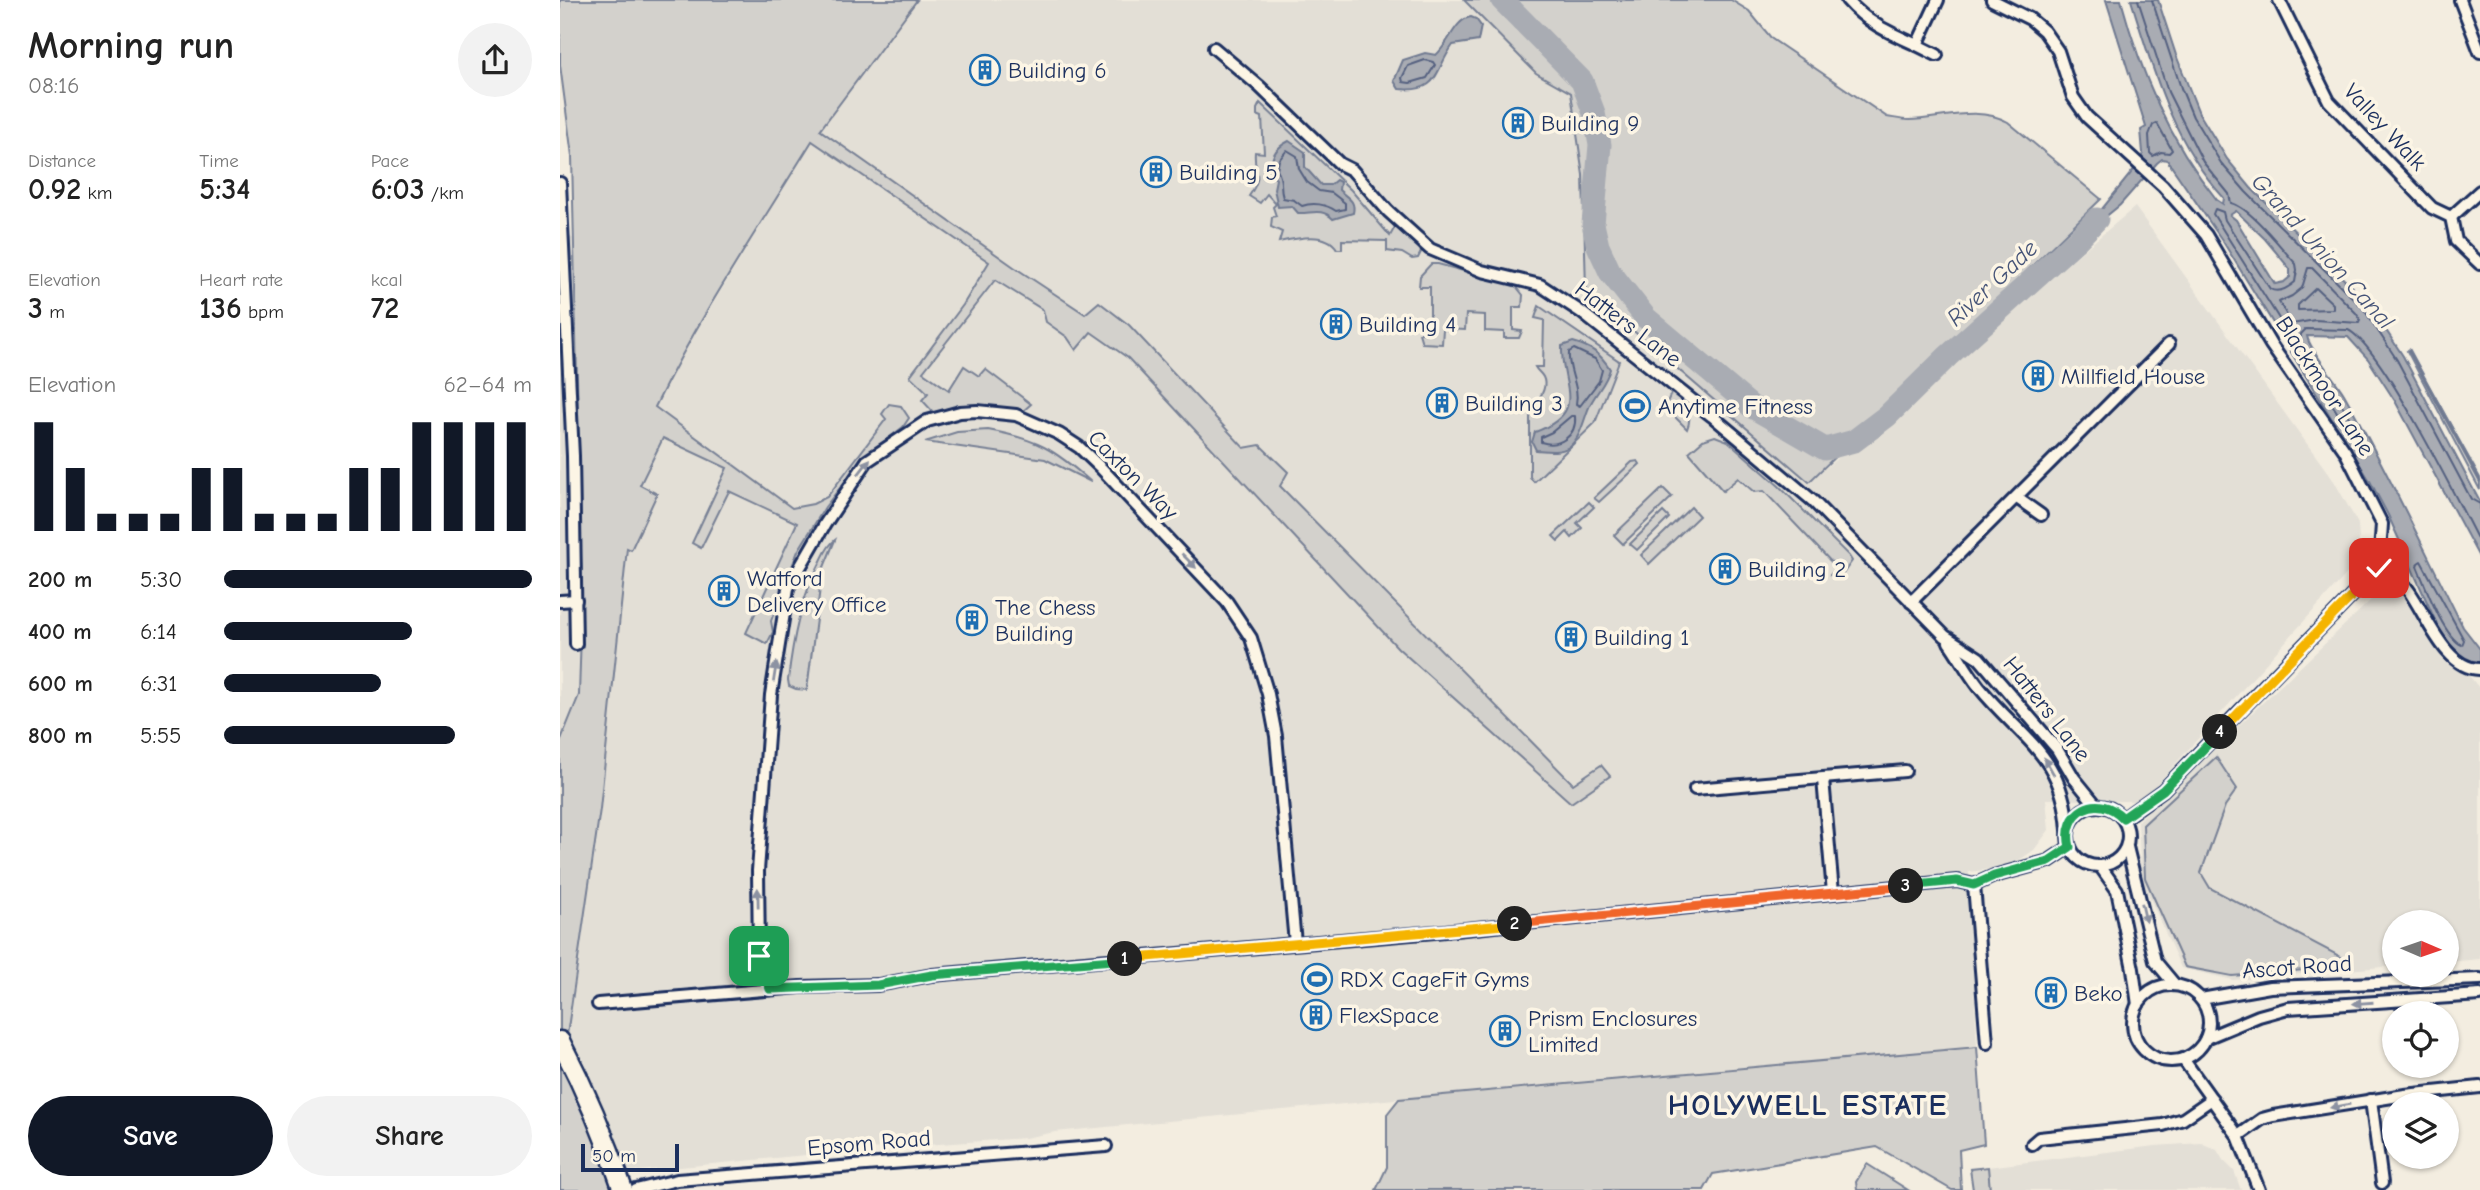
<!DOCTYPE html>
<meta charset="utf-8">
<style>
body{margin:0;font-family:"Comic Neue",sans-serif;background:#f2f2f2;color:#222;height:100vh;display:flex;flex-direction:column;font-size:26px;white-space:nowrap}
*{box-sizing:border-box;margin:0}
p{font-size:23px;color:#767676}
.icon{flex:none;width:38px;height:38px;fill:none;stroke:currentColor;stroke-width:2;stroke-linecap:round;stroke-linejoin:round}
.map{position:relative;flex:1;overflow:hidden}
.drawer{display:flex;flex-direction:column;background:#fff;width:560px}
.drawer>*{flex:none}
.needle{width:46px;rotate:92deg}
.controls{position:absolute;left:1822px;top:910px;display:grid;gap:14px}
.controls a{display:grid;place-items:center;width:77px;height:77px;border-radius:50%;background:#fff;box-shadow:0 2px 5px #0004;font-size:35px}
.scale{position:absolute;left:21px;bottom:18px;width:98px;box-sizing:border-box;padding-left:7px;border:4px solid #1b2f5e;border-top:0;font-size:19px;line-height:24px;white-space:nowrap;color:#1b2f5e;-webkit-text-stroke:5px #fcf5e5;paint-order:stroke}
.pin{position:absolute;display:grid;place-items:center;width:60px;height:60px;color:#fff;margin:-30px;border-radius:14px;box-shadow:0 4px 10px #0006}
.km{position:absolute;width:35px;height:35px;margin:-18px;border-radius:50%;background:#222;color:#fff;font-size:19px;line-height:35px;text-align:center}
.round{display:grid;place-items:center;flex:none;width:74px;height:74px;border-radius:37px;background:#f2f2f2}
.headline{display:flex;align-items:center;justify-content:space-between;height:119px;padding:0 28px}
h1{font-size:38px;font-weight:700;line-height:52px}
.stats{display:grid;grid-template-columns:repeat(3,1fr);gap:10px;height:119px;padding:7px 28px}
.stats div{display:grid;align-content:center}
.stats b{font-size:30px;font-weight:700}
.stats small{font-size:19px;font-weight:400}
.stats p{font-size:19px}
.chart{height:196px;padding:14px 28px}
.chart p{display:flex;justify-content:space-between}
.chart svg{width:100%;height:126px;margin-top:7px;stroke:#111827;stroke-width:6}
.cta{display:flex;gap:14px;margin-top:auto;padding:14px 28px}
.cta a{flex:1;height:80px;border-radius:42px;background:#111827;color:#fff;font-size:28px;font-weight:700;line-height:80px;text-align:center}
.cta a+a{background:#f2f2f2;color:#222}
ul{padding:0 28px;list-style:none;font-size:23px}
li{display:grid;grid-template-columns:112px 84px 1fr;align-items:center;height:52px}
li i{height:18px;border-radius:9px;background:#111827}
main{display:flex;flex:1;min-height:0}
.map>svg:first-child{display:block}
.built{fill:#e3dfd6}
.green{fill:#d3d1cc;stroke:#778095;stroke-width:2}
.water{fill:#a9acb3;stroke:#707a91;stroke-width:2;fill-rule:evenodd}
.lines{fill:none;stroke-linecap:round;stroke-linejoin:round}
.shore{stroke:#546180;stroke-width:2}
.stream{stroke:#707a91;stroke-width:3.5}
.river{stroke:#a9acb3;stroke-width:23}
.street-casing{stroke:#1b2f5e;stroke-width:16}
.primary-casing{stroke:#1b2f5e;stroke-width:23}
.street{stroke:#fcf5e5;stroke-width:10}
.primary{stroke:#fcf5e5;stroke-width:18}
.oneway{fill:#8c92a2}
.split-1-casing{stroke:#fff;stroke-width:14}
.split-2-casing{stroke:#fff;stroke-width:14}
.split-3-casing{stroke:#fff;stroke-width:14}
.split-4-casing{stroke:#fff;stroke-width:14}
.split-5-casing{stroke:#fff;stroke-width:14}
.split-1{stroke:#22a559;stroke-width:9}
.split-2{stroke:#f5b400;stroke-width:9}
.split-3{stroke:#f0652b;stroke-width:9}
.split-4{stroke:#22a559;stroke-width:9}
.split-5{stroke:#f5b400;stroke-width:9}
.labels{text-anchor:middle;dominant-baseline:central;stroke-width:7;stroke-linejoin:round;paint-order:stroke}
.poi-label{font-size:23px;fill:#1b2f5e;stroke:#fcf5e5;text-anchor:start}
.street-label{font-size:23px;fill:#1b2f5e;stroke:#fcf5e5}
.water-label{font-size:24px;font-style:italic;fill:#465478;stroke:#fcf5e5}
.district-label{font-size:30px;font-weight:bold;letter-spacing:2px;fill:#1b2f5e;stroke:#fcf5e5}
</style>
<main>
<section class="drawer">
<div class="headline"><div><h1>Morning run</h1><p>08:16</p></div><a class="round"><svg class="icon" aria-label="share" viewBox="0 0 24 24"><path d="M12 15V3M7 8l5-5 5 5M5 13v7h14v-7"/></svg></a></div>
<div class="stats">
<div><p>Distance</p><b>0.92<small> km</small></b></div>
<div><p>Time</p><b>5:34</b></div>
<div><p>Pace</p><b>6:03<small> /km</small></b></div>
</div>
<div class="stats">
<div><p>Elevation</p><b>3<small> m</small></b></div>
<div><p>Heart rate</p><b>136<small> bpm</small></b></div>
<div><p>kcal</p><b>72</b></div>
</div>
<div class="chart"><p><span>Elevation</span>62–64 m</p>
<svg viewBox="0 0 160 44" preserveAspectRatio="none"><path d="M5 44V6M15 44V22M25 44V38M35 44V38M45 44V38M55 44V22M65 44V22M75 44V38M85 44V38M95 44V38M105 44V22M115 44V22M125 44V6M135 44V6M145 44V6M155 44V6"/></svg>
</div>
<ul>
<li><b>200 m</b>5:30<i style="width:100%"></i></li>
<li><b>400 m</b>6:14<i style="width:61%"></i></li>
<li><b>600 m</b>6:31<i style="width:51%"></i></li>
<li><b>800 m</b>5:55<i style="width:75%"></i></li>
</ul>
<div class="cta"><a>Save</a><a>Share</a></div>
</section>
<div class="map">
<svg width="1920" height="1190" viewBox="0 0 1920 1190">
<rect width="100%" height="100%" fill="#f3ede0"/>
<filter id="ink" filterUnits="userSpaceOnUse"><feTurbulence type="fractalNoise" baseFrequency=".0143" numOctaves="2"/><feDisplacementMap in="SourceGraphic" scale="14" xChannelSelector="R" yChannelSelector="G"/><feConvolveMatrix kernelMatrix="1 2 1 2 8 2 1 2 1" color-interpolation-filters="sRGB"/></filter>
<g filter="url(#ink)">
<g class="built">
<path d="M357,0H904L976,73L1011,93L1023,175L1249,482L1575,207L1774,481L1798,524L1800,559L1589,793L1574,801H1564L1486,799L1489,830L1474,850L1449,867L1409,872L1417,1047L948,1088L495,1132L465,1138L308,1149L69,1172L6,1042L40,809L78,442L112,372L251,141Z"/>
<path d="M0,236L13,238L22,600L19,695L0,742Z"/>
<path d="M1831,581L1920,689V959L1887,962L1886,922H1834V966L1673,980L1621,968L1581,878L1578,821Z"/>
<path d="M1641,1143L1657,1150L1663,1160L1674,1171L1681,1190H1430L1428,1167L1595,1146Z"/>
</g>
<g class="green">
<path d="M0,0H357L260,130L454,267L525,314L539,302L569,325L684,448L700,445L728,472L720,486L1013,784L1041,765L1050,776L1011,803L838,648L568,358L531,332L516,350L507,337L486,322L483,310L435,280L363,372L389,390L404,366L419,376L425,369L471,404L462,412L374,413L362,400L368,393L350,376L403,305L429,262L252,141C198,229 140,315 95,407L232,508L253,504L267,497L326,419L322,414L329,404L341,406L349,418L343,427L304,457L265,507L238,551L211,621L213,632L207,644L186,633L237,523L169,491L141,548L132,543L167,468L103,438L80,485L97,494L71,550L67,548L40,809L6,1042L0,1053V742L19,695L22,600L12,156L0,65Z"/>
<path d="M904,0H1171L1189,11L1212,39L1327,117C1334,118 1342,120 1349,120C1381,119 1419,105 1448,122L1541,199L1249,482L1026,290L1023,175L1011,93L976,73Z"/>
<path d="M700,103L791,190L830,236L836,225L858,246L861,252L858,258L852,259L842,253L827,251V241L782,240V249H777C767,231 737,238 719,242L722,232L711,227L712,217L716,216L713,207L716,204L707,194L700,203L689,196C705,173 693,174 695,152L704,153L702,117L697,115V109Z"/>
<path d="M871,264H878L955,285L963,295L962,307H953V330L962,331L959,338H944V332L925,331V315L906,314L905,330L883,329L882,344L862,343L859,333H870V287H859L860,276Z"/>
<path d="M979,306L1059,361L1035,423L974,482L970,477V417C972,404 990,391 983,377C981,373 977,371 975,367H983L984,320L975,318Z"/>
<path d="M1849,350L1920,478V490L1847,351Z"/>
<path d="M1112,391C1125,401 1134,413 1127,429L1105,407Z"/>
<path d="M428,430C477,439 494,449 531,482L485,459L365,442L397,432Z"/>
<path d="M1155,436L1168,441L1219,486L1289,556L1292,561L1282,575L1275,578L1270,575L1277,568L1204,491L1194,492L1178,478L1163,491L1129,452L1143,440Z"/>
<path d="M1078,461L1080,464L1039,502L1034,498L1072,462Z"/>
<path d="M1103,488L1112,497L1063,544L1054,535Z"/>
<path d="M1029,502L1034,507L1017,523L1022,528L1012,538L1007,532L998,541L993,536Z"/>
<path d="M1131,507L1139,516L1089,564L1081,555Z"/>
<path d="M1103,512L1109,518L1077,550L1070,544Z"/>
<path d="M275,540L262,572L247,690L236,689L229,686L228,680C233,639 240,600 260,563C264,555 267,546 275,540Z"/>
<path d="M1656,757L1677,789L1665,806L1641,873L1650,888L1785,959L1779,967L1672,976L1625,967L1585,878L1583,825Z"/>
<path d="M1417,1047L1424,1144L1399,1150L1401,1190H1392L1317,1147L1153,1174L1144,1190H816L827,1167V1114L839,1099Z"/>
<path d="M0,1068H2L18,1090L63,1190H0Z"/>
<path d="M1307,1164L1348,1190H1297L1296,1182Z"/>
<path d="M1428,1167L1430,1190H1413L1410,1169Z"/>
</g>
<g class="water">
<path d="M1546,0H1561C1581,74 1609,140 1657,200L1663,204L1664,198C1613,143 1593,70 1571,0H1598L1616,55L1639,113L1667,159L1691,188L1808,303L1843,356L1920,502V559L1835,401L1808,359L1788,337L1747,336C1749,349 1775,379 1784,394C1827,470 1864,549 1903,627L1920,649V674L1889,645L1879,629L1828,515L1810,481L1662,240L1607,160L1602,159L1597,163L1560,205L1517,240L1580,162L1583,153L1581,130L1586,127ZM1676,211L1705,239L1730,269V277L1724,282L1715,284L1676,220L1670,215Z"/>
<path d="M911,17L916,19L921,26L918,41L893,45C874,71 880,93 839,89L834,81L843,60L865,53L876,55C889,44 895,19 911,17Z"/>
<path d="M729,141L745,152V167L761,185H770L776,180L780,182L779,190C787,198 796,200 793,213L773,219C761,207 751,214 738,213L732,206L718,207L714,189L716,179L710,173C712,157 713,149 729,141Z"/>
<path d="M1013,342C1031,347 1040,353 1050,369C1046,383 1038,390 1031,403C1024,416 1022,437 1009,447C999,453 987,451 976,450L972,442L975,432C1030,411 1000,386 1002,346Z"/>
</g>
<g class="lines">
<g class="shore">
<path d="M1578,0L1608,92L1643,162L1669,194L1671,203C1690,207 1722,249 1736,264L1737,270L1735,282C1728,288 1719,294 1710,289L1665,220L1663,212L1655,209L1653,214L1735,344H1740L1741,334L1746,329L1788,330C1821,345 1899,504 1920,544"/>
<path d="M1592,0L1621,88L1633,117L1661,163L1686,192L1803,308L1837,360L1911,499L1920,504"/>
<path d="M865,60L873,62L875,65L867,78L850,83L843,82L842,78L848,66Z"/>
<path d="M1597,123L1612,150L1609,153L1601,152L1593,156L1590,153L1589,135L1593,125Z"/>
<path d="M727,150L737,156L739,169L747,182L759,191L772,193L785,203V209L776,211C766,204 753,202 742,206L734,200L723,198C719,186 724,181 717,170L719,160Z"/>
<path d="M1748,268H1752L1796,313L1800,319L1799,323L1755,320L1732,324L1719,302L1732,296L1742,288Z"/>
<path d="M1756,288L1773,304V309L1738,310V305Z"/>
<path d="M1014,349L1035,359L1042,370L1039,381L1020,406L1016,404C1020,386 1007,370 1009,352Z"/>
<path d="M1759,376L1763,377L1776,394L1792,423L1790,428L1786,427L1758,381Z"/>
<path d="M1011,416H1015C1017,436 999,448 981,442V437L992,432Z"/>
<path d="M1861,561L1904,640L1902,645C1884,638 1865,585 1857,566L1858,563Z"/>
</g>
<path class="stream" d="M1849,350L1920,481"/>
<path class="river" d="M942,0L1022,81L1034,113L1040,145L1033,224L1038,246L1050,272L1086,318L1192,407L1265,449L1294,441L1327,416L1388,356L1517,240L1537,219"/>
<g class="street-casing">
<g id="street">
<path d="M1287,0C1307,23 1330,33 1357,45L1378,0"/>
<path d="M1432,0L1470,19L1484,31L1498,51L1513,97L1527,117L1603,186L1646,235L1711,345L1785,451L1822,524L1819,568L1603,790L1564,818"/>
<path d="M1719,0L1769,101L1872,208L1891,217L1896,241L1920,264"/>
<path d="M1900,0L1920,52"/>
<path d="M1357,45L1377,55"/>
<path d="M654,48L699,86L780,164L792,170L828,211L870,249L922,271L980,285L1021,312L1152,416L1253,501L1385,636L1419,658L1497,749L1514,778L1536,805"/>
<path d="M0,183L13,456L16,644"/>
<path d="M1891,217L1920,191"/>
<path d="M1457,498L1481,515"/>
<path d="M1819,568C1828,574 1839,580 1846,587C1865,610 1884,670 1920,669"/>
<path d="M0,601L16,600"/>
<path d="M1351,602L1609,344"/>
<path d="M1389,642C1399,656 1408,673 1419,687C1461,739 1503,754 1508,830"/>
<path d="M1263,779L1273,893"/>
<path d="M1135,789L1345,771"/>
<circle cx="1538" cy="836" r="30"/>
<path d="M1567,847L1595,961L1615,985"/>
<path d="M1540,866L1557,890L1573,969L1578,1005"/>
<path d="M1414,885L1427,1043"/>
<circle cx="1611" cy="1023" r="38"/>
<path d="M210,989L199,956L198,871L211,695L228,588L265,524L307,461L367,421L400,412L417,411L456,415L499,434L519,447L541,468L667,602L691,638L708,694L716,736L735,943"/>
<path d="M1641,999L1710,987L1920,979"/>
<path d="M38,1004L240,987L318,985L372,975L875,932L1397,881L1414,885L1434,876L1489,861L1510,847"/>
<path d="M1646,1038L1699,1016L1728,1008L1920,995"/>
<path d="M1623,1059L1678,1136L1699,1190"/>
<path d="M1811,1100L1822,1183"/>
<path d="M1678,1136L1702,1119L1713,1116L1845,1095L1920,1087"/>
<path d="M1472,1144L1479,1138L1603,1125L1623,1119L1652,1099"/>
<path d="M76,1190L117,1180L546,1146"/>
</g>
</g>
<g class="primary-casing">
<path id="primary" d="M0,1041C25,1089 46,1139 63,1190"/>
</g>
<use href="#street" class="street"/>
<use href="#primary" class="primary"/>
</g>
<defs><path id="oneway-solid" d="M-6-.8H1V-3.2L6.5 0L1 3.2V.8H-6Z" transform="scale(1.75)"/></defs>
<g class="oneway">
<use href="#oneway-solid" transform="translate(304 467) rotate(-52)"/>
<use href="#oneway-solid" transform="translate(629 561) rotate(45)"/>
<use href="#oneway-solid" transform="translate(215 672) rotate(-81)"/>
<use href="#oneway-solid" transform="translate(1489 766) rotate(-120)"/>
<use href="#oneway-solid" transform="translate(198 898) rotate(-91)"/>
<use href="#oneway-solid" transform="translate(1584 913) rotate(77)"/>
<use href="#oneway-solid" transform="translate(1803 1003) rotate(176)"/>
<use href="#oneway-solid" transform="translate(1780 1106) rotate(170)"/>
</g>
</g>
<g class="lines" filter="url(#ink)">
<g class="split-1-casing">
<path id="split-1" d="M199,956L210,989L318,985L372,975L565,959"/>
</g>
<g class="split-2-casing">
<path id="split-2" d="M565,959L955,924"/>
</g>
<g class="split-3-casing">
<path id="split-3" d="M955,924L1346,886"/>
</g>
<g class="split-4-casing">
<path id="split-4" d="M1346,886L1397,881L1414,885L1434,876L1489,861L1510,847C1501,811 1538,791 1563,818L1603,790L1660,732"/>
</g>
<g class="split-5-casing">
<path id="split-5" d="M1660,732L1819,568"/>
</g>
<use href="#split-1" class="split-1"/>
<use href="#split-2" class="split-2"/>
<use href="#split-3" class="split-3"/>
<use href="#split-4" class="split-4"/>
<use href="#split-5" class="split-5"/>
</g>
<defs>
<g id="building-ring" transform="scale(1.575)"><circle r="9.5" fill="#fcf5e5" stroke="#1f6fb2" stroke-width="1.5"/><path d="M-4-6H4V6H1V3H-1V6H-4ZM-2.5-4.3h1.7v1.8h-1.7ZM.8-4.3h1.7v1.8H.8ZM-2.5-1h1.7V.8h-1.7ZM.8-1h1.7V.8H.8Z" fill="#1f6fb2"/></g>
<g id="stadium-ring" transform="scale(1.575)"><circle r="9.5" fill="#fcf5e5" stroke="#1f6fb2" stroke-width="1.5"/><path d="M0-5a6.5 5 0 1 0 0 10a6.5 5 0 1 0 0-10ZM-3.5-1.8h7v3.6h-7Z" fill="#1f6fb2"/></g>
</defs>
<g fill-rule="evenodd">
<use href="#building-ring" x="425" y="70"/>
<use href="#building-ring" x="958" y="123"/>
<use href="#building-ring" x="596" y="172"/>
<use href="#building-ring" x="776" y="324"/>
<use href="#building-ring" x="1478" y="376"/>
<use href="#building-ring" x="882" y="403"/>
<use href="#stadium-ring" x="1075" y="406"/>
<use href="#building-ring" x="1165" y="569"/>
<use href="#building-ring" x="164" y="591"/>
<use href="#building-ring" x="412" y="620"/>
<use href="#building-ring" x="1011" y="637"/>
<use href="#stadium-ring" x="757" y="979"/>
<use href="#building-ring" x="1491" y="993"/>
<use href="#building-ring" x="756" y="1015"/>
<use href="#building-ring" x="945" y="1031"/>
</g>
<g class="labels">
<g class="poi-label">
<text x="448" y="70">Building 6</text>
<text x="981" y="123">Building 9</text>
<text x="619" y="172">Building 5</text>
<text x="799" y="324">Building 4</text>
<text x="1501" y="376">Millfield House</text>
<text x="905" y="403">Building 3</text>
<text x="1098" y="406">Anytime Fitness</text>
<text x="1188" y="569">Building 2</text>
<text x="187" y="578">Watford<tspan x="187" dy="26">Delivery Office</tspan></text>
<text x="435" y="607">The Chess<tspan x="435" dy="26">Building</tspan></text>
<text x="1034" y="637">Building 1</text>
<text x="780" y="979">RDX CageFit Gyms</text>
<text x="1514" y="993">Beko</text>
<text x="779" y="1015">FlexSpace</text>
<text x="968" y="1018">Prism Enclosures<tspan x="968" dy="26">Limited</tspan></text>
</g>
<g class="street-label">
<text transform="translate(1825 127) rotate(47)">Valley Walk</text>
<text transform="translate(1068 324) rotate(37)">Hatters Lane</text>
<text transform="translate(1765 386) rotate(57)">Blackmoor Lane</text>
<text transform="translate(573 475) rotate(45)">Caxton Way</text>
<text transform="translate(1487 709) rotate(52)">Hatters Lane</text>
<text transform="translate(1737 967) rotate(-4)">Ascot Road</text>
<text transform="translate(309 1143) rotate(-5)">Epsom Road</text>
</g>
<g class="water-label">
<text transform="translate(1763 251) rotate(48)">Grand Union Canal</text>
<text transform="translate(1432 283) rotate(-43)">River Gade</text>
</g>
<g class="district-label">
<text x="1248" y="1105">HOLYWELL ESTATE</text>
</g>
</g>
</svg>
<div class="controls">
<a><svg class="needle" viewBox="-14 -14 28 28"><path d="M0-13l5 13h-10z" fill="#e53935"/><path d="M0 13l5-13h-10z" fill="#767676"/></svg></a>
<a><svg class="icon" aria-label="locate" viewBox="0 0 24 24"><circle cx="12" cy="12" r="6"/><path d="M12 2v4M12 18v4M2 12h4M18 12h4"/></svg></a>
<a><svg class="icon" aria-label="layers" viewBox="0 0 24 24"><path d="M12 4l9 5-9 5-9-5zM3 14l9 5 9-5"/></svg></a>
</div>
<div class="scale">50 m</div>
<div class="pin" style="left:199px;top:956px;background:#1e9e55"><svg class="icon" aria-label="arrive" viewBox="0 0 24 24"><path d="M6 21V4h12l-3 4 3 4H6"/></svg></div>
<div class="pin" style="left:1819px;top:568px;background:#d93025"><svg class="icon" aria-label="check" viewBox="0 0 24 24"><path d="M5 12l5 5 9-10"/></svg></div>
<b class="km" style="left:565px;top:959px">1</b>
<b class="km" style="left:955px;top:924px">2</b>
<b class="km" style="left:1346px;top:886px">3</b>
<b class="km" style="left:1660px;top:732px">4</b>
</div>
</main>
